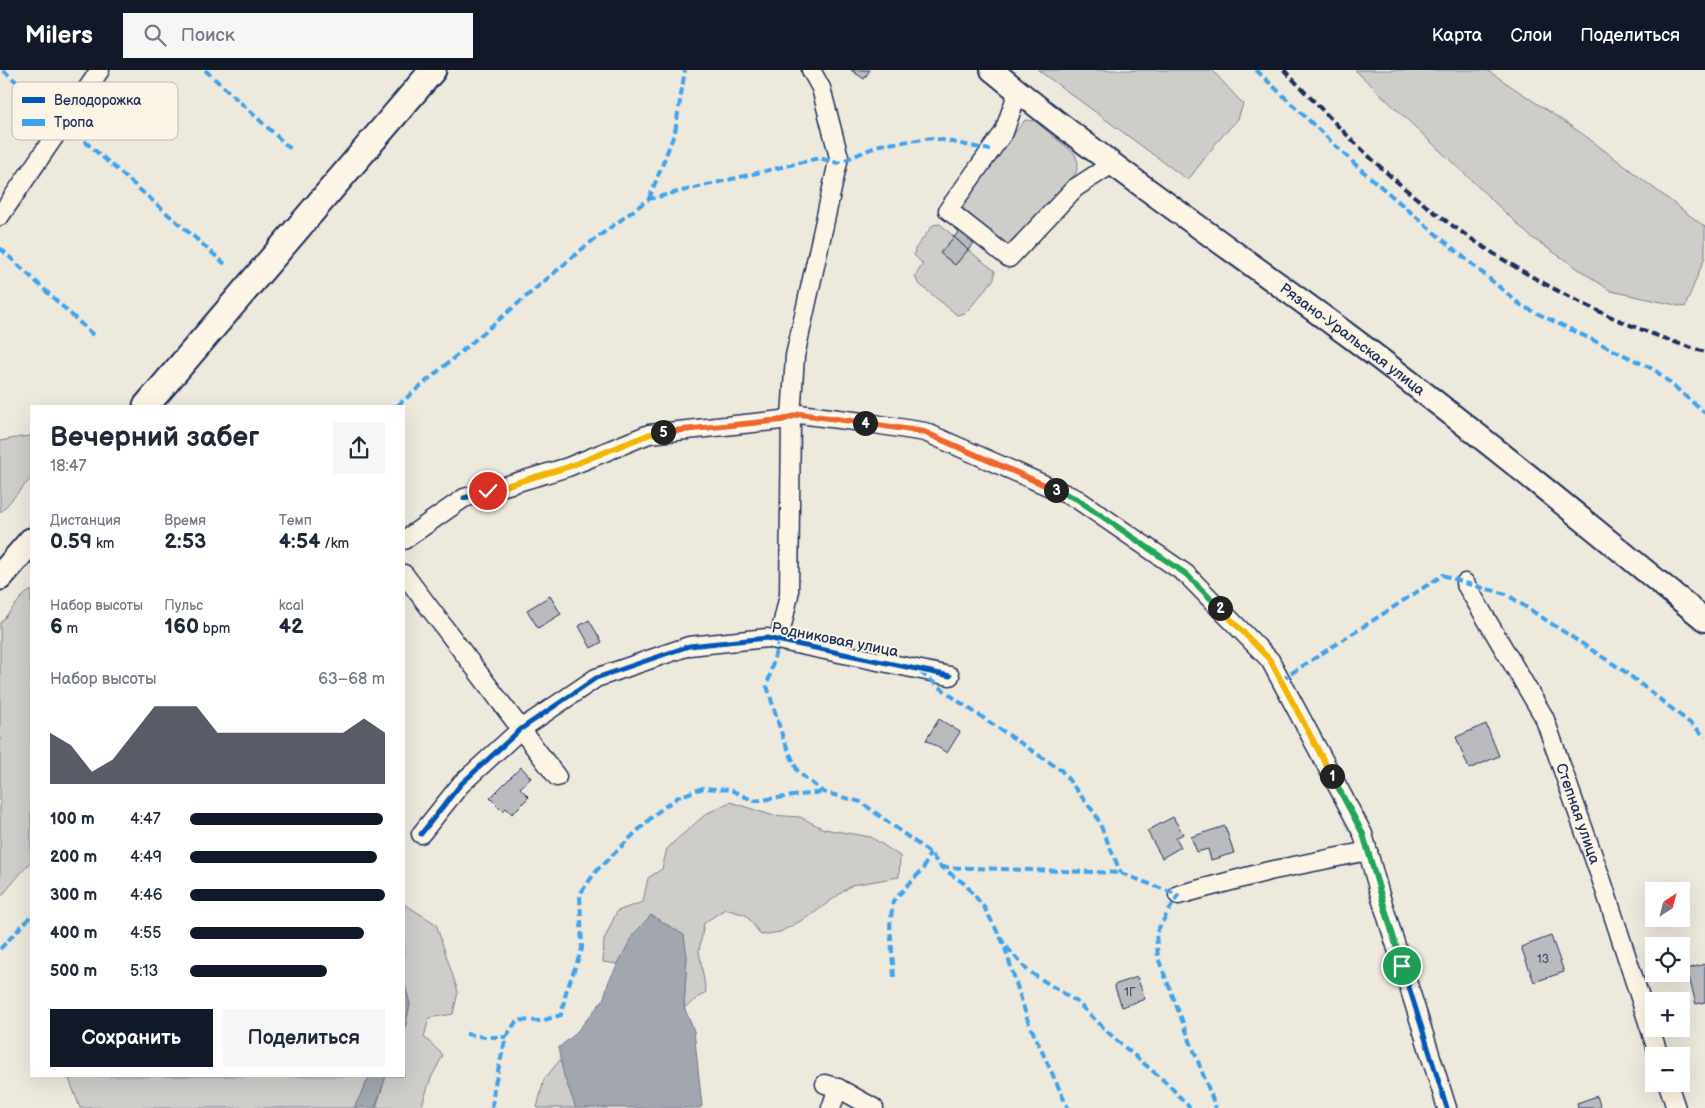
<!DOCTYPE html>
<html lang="ru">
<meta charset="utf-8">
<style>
body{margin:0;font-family:"Balsamiq Sans",sans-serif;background:#f6f6f7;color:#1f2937;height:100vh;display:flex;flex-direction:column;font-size:19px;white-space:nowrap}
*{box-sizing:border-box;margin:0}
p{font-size:16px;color:#747a83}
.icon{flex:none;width:28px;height:28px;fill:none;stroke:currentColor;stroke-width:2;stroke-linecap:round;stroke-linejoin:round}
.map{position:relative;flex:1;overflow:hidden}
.sheet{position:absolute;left:30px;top:335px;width:375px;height:672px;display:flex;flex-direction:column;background:#fff;border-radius:0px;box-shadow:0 5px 20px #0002}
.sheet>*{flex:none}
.needle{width:32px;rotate:36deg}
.buttons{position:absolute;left:1645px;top:812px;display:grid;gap:10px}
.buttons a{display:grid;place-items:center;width:45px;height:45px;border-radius:0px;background:#fff;box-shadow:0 5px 20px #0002;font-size:25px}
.pin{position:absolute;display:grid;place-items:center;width:42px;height:42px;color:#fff;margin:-21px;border:2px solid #fff;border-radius:50%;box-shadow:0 1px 5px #0007}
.km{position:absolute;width:25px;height:25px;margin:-12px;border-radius:50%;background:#222;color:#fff;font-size:14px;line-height:25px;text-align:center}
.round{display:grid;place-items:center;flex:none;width:52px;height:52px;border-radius:0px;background:#f6f6f7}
.summary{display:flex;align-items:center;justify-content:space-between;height:85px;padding:0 20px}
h1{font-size:28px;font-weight:600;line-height:38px}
.stats{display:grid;grid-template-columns:repeat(3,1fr);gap:8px;height:85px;padding:5px 20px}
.stats div{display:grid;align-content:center}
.stats b{font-size:21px;font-weight:600}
.stats small{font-size:14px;font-weight:400}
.stats p{font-size:14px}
.chart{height:140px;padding:10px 20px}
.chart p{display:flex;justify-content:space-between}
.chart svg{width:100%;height:90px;margin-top:5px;fill:#111827;opacity:.7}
.action{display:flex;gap:10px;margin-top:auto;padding:10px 20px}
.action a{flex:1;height:58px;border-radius:0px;background:#111827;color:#fff;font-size:20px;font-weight:600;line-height:58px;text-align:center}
.action a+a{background:#f6f6f7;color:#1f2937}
ul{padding:0 20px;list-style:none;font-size:16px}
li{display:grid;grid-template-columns:80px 60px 1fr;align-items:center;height:38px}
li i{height:12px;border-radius:6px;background:#111827}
header{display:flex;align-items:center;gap:30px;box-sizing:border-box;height:70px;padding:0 25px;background:#111827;color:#fff}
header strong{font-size:24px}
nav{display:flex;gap:28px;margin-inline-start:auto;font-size:18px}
.search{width:350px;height:45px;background:#f6f6f7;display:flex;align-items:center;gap:12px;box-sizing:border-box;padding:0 18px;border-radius:0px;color:#747a83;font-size:19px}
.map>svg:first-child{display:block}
.green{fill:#cfcdca;stroke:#757e94}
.water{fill:#a2a7af;stroke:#6c778f}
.building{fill:#babbbe;stroke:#1b2f5e}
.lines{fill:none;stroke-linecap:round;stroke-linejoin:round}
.minor-casing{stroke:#1b2f5e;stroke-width:21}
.major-casing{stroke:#1b2f5e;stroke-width:26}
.highway-casing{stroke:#1b2f5e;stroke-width:29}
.minor{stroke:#fcf5e5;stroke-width:18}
.major{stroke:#fcf5e5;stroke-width:22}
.highway{stroke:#fcf5e5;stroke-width:25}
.rail{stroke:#1b2f5e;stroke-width:4;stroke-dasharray:8 4;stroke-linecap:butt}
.quiet{stroke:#3da3ed;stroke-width:4;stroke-dasharray:8 4;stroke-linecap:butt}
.cycleway-casing{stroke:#fcf5e5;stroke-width:8}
.cycleway{stroke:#0057b8;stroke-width:5}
.split-1-casing{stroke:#fff;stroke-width:10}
.split-2-casing{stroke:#fff;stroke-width:10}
.split-3-casing{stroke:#fff;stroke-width:10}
.split-4-casing{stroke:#fff;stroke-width:10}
.split-5-casing{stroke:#fff;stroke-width:10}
.split-6-casing{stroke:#fff;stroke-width:10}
.split-1{stroke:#22a559;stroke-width:6}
.split-2{stroke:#f5b400;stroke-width:6}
.split-3{stroke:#22a559;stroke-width:6}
.split-4{stroke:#f0652b;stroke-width:6}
.split-5{stroke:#f0652b;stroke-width:6}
.split-6{stroke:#f5b400;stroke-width:6}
.labels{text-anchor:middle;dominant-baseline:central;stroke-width:4;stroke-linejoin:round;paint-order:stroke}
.number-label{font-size:12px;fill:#435276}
.street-label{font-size:15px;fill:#1b2f5e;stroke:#fcf5e5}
.key{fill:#fcf5e5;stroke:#b8babc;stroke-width:1}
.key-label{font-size:14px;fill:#1b2f5e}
</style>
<header>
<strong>Milers</strong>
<div class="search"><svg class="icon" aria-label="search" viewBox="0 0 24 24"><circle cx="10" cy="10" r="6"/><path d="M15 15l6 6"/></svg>Поиск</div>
<nav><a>Карта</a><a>Слои</a><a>Поделиться</a></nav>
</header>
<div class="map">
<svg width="1705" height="1038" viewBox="0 0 1705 1038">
<rect width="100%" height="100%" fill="#eee9dd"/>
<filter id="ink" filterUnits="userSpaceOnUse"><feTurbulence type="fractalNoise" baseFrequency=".02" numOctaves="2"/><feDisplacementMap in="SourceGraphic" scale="10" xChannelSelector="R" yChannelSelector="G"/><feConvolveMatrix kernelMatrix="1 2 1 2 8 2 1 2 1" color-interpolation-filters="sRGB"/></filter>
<g filter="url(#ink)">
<g class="green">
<path d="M1038,0H1212L1243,34L1238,49L1217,72L1188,110Z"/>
<path d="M1355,0H1487L1584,65L1705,157V187L1685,237L1611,221L1531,167Z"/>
<path d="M1025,50L1035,51L1075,84L1078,93L1076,103L1017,172L1007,175L998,172L966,146L963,135L965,126Z"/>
<path d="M940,154L954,167L940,183L955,195L968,180L995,201L994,209L969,239L965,243L957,245L918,213L915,206L923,194L914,185L915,179L933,155Z"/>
<path d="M31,366V408L0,443V371L21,367Z"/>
<path d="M31,520V791L0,828V553L23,526Z"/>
<path d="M730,732L771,745L800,747L824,759L871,767L900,786L899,807L852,815L810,846L780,862L761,865L746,845L725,839L704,853L699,881L706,922L684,938L687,886L633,865L618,894L603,892L604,870L617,841L643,832L648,808L662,799L667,779L674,772L706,744Z"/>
<path d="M404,834L436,854L458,922L453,944L429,948L424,967L443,985L431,1008L421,1038H376L386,1006H404V963L410,934L404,912Z"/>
<path d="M560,990L576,1038H537L544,1009Z"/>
<path d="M68,1006H370L354,1038H80Z"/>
</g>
<g class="water">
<path d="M651,845L684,865L687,886L684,937L694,961L702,1036L700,1038H576L564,1006L558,978L574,965L603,930L609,911L633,865Z"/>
<path d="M404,912L410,934L404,963Z"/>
<path d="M370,1006H386L375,1038H354Z"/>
</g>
<g class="building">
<path d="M851,0H870L864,9Z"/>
<path d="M970,150L984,162L968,180L954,167Z"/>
<path d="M954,167L968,180L955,195L940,183Z"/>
<path d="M550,526L561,544L538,558L527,540Z"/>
<path d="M589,550L602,572L591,578L579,556Z"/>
<path d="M939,649L960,662L947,683L926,670Z"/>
<path d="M1486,654L1499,686L1469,699L1456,667Z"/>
<path d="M521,697L531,708L520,718L529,727L512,744L506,738L503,741L490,728Z"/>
<path d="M1173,747L1183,764L1176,768L1181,777L1162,788L1147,761Z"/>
<path d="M1225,756L1234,783L1211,790L1208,779L1197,782L1191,767Z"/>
<path d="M1551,866L1564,902L1534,912L1521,877Z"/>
<path d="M1705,894V932L1696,934L1687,899Z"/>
<path d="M1137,907L1145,929L1122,937L1114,915Z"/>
<path d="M1684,946L1688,957L1676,960L1675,959H1681V947Z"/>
<path d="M1597,1026L1601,1038H1578L1577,1033Z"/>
</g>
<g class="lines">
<g class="minor-casing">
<g id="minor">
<path d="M1018,21L1004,62L948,140L1009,188L1075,118L1112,94"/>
<path d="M0,146L100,0"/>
<path d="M404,470L464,428L568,397L649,364L782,350L799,344L862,352L925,362L1077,429L1186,504L1270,590L1363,764L1380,825L1447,1038"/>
<path d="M404,504L557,707"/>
<path id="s1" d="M1465,513L1544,647L1603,814L1659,986"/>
<path d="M779,569L789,525L791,347L795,286L839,87L821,18L811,0"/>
<path d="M421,764L461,714L521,659L596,608L689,576L767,568L950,606"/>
<path d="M1178,825L1269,801L1368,781"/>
<path d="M825,1014L838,1018L874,1038"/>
<path d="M1668,1014L1676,1038"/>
<path d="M831,1038L838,1018"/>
</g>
</g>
<g class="major-casing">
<g id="major">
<path id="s2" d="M992,0C1106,94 1229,177 1348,265C1470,356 1587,453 1705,550"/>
</g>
</g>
<g class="highway-casing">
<g id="highway">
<path d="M146,336L433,0"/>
<path d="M0,507L31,471"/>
</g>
</g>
<use href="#minor" class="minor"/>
<use href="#major" class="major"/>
<use href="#highway" class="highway"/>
<path class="rail" d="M1284,0C1322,40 1361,81 1403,117C1488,189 1599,250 1705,282"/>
<g class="quiet">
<path d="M3,0L225,194"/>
<path d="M205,0L292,80"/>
<path d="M1256,0L1358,97L1443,170L1522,236L1655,300L1705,343"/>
<path d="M649,129L675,62L685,0"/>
<path d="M0,178L93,265"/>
<path d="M397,336L587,175L649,129L819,88L838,93L880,75L933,68L990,80"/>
<path d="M779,569L767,616L783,668L798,702L823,722L861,732L930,783L941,797L965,814L984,837L1004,874L1028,901L1076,931L1115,969L1168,1014L1190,1038"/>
<path d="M920,602L958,631L1061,700L1096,745L1121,803"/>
<path d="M1281,610L1443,505L1465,513L1506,524L1624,601L1695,657L1705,667"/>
<path d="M941,797L1121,803L1178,825L1156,863L1158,888L1216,1038"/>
<path d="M1005,878L1028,951L1068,1038"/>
<path d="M0,879L31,846"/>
<path d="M894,907L890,856L893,831L923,799L930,783"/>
<path d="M466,964L485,967H506"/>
<path d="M492,1038L494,1018L506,967L517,950L541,951L561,945L566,922L582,879L580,824L596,801L655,744L678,727L703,718L731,720L754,731L823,722"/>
</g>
<g class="cycleway-casing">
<g id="cycleway">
<path d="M464,428L568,397L649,364L782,350L799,344L862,352L925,362L1077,429L1186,504L1270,590L1363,764L1380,825L1447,1038"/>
<path d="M421,764L461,714L521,659L596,608L689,576L767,568L950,606"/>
</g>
</g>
<use href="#cycleway" class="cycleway"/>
</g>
</g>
<g class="lines" filter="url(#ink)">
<g class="split-1-casing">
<path id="split-1" d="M1332,706L1363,764L1402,896"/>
</g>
<g class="split-2-casing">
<path id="split-2" d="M1220,538L1270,590L1332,706"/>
</g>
<g class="split-3-casing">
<path id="split-3" d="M1056,420L1077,429L1186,504L1220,538"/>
</g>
<g class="split-4-casing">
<path id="split-4" d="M865,353L924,362L1056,420"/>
</g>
<g class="split-5-casing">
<path id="split-5" d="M663,362L782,350L800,344L865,353"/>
</g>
<g class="split-6-casing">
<path id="split-6" d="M488,421L568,397L650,364L663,362"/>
</g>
<use href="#split-1" class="split-1"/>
<use href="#split-2" class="split-2"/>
<use href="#split-3" class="split-3"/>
<use href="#split-4" class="split-4"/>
<use href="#split-5" class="split-5"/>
<use href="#split-6" class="split-6"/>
</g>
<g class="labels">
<g class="number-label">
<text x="1543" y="889">13</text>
<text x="1130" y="922">1Г</text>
</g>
<g class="street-label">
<text stroke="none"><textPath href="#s2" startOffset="450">Рязано-Уральская улица</textPath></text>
<text transform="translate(835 570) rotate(11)">Родниковая улица</text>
<text stroke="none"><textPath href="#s1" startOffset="258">Степная улица</textPath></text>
</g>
</g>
<rect x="12" y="12" width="166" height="58" rx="8" class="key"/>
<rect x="22" y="27" width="23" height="6" fill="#0057b8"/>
<rect x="22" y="49" width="23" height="7" fill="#3da3ed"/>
<g class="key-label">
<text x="54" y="35">Велодорожка</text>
<text x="54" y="57">Тропа</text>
</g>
</svg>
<div class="buttons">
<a><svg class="needle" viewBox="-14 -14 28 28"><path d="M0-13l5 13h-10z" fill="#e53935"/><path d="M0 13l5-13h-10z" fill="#747a83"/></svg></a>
<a><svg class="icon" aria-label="locate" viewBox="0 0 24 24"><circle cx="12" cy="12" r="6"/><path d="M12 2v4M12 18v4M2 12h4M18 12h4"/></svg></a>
<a>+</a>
<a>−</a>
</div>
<div class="pin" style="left:1402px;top:896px;background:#1e9e55"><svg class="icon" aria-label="arrive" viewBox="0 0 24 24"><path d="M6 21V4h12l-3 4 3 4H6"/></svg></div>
<div class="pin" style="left:488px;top:421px;background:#d93025"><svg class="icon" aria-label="check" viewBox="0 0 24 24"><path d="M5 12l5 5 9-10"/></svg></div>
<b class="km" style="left:1332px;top:706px">1</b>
<b class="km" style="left:1220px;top:538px">2</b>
<b class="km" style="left:1056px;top:420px">3</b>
<b class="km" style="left:865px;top:353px">4</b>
<b class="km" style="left:663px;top:362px">5</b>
<section class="sheet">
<div class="summary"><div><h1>Вечерний забег</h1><p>18:47</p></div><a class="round"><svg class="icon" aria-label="share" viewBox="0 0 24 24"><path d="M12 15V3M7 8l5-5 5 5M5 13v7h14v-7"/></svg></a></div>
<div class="stats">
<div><p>Дистанция</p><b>0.59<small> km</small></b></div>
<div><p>Время</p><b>2:53</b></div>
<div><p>Темп</p><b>4:54<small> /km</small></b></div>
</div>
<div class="stats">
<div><p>Набор высоты</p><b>6<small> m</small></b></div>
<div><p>Пульс</p><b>160<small> bpm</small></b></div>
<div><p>kcal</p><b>42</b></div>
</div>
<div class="chart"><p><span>Набор высоты</span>63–68 m</p>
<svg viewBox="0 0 160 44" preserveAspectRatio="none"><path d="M0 44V19L10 25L20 38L30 32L40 19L50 6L60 6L70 6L80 19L90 19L100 19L110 19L120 19L130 19L140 19L150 12L160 19V44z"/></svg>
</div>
<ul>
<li><b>100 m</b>4:47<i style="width:99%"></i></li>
<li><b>200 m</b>4:49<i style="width:96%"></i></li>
<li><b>300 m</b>4:46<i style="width:100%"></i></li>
<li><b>400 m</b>4:55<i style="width:89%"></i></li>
<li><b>500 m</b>5:13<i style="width:70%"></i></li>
</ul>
<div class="action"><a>Сохранить</a><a>Поделиться</a></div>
</section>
</div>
